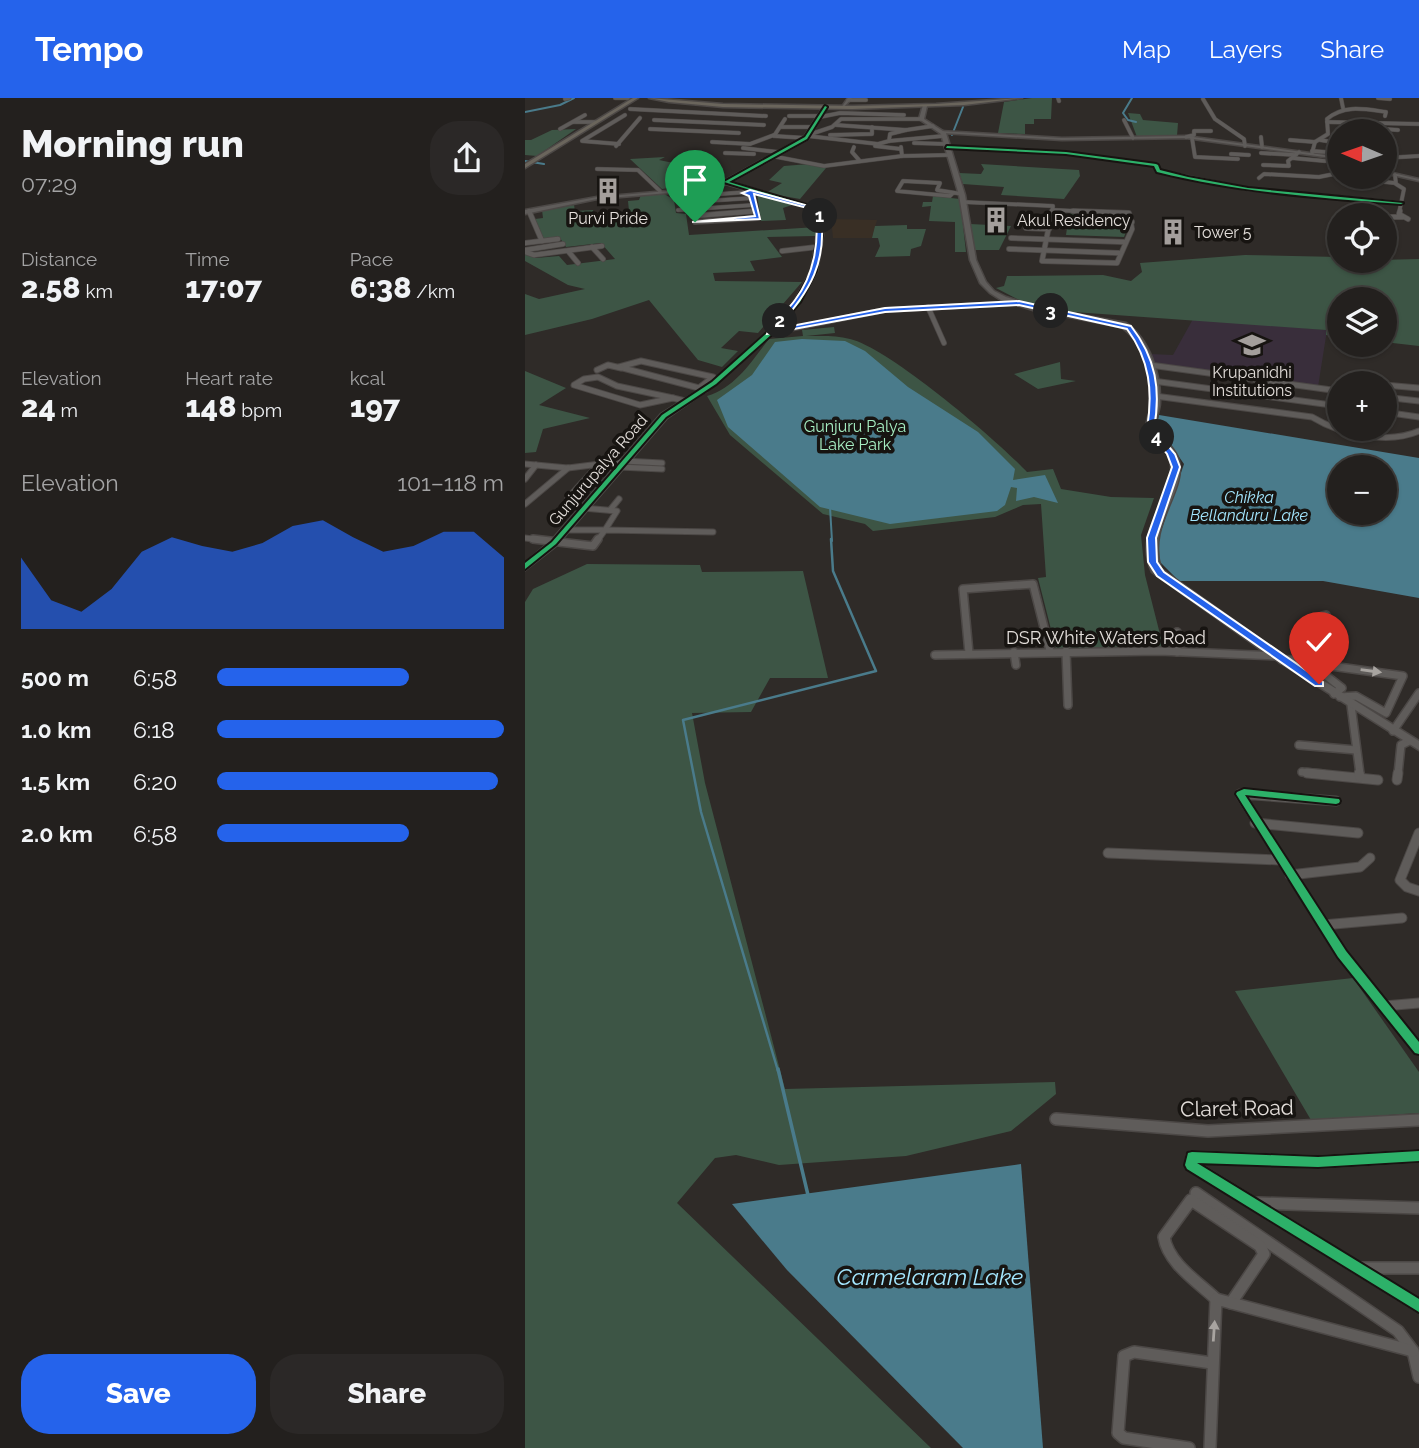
<!DOCTYPE html>
<meta charset="utf-8">
<style>
body{margin:0;font-family:Raleway,sans-serif;background:#2b2827;color:#f1f3f6;height:100vh;display:flex;flex-direction:column;font-size:26px;white-space:nowrap}
*{box-sizing:border-box;margin:0}
p{font-size:23px;color:#a3a3a4}
.icon{flex:none;width:38px;height:38px;fill:none;stroke:currentColor;stroke-width:2;stroke-linecap:round;stroke-linejoin:round}
.map{position:relative;flex:1;overflow:hidden}
.panel{display:flex;flex-direction:column;background:#23201e;width:525px}
.panel>*{flex:none}
.needle{width:46px;rotate:272deg}
.tools{position:absolute;left:802px;top:21px;display:grid;gap:14px}
.tools a{display:grid;place-items:center;width:70px;height:70px;border-radius:50%;background:#23201e;box-shadow:0 2px 5px #0004,0 0 0 2px #403e3c;font-size:35px}
.pin{position:absolute;display:grid;place-items:center;width:60px;height:60px;color:#fff;margin:-72px -30px;border-radius:50% 50% 50% 0;rotate:-45deg;box-shadow:0 0 7px #0007}
.pin .icon{rotate:45deg}
.km{position:absolute;width:35px;height:35px;margin:-18px;border-radius:50%;background:#222;color:#fff;font-size:19px;line-height:35px;text-align:center}
.round{display:grid;place-items:center;flex:none;width:74px;height:74px;border-radius:28px;background:#2b2827}
.summary{display:flex;align-items:center;justify-content:space-between;height:119px;padding:0 21px}
h1{font-size:38px;font-weight:800;line-height:52px}
.figures{display:grid;grid-template-columns:repeat(3,1fr);gap:10px;height:119px;padding:7px 21px}
.figures div{display:grid;align-content:center}
.figures b{font-size:30px;font-weight:800}
.figures small{font-size:19px;font-weight:400}
.figures p{font-size:19px}
.chart{height:196px;padding:14px 21px}
.chart p{display:flex;justify-content:space-between}
.chart svg{width:100%;height:126px;margin-top:7px;fill:#2563eb;opacity:.7}
.primary-button{display:flex;gap:14px;margin-top:auto;padding:14px 21px}
.primary-button a{flex:1;height:80px;border-radius:28px;background:#2563eb;color:#fff;font-size:28px;font-weight:800;line-height:80px;text-align:center}
.primary-button a+a{background:#2b2827;color:#f1f3f6}
ul{padding:0 21px;list-style:none;font-size:23px}
li{display:grid;grid-template-columns:112px 84px 1fr;align-items:center;height:52px}
li i{height:18px;border-radius:9px;background:#2563eb}
header{display:flex;align-items:center;gap:42px;box-sizing:border-box;height:98px;padding:0 35px;background:#2563eb;color:#fff}
header strong{font-size:33px}
nav{display:flex;gap:38px;margin-inline-start:auto;font-size:24px}
main{display:flex;flex:1;min-height:0}
.map>svg:first-child{display:block}
.built{fill:#392f25}
.education{fill:#392e3b}
.green{fill:#3d5545}
.water{fill:#4a7b8b;fill-rule:evenodd}
.lines{fill:none;stroke-linecap:round;stroke-linejoin:round}
.stream-far2{stroke:#4a7b8b;stroke-width:2}
.stream-far1{stroke:#4a7b8b;stroke-width:2.5}
.stream{stroke:#4a7b8b;stroke-width:3.5}
.minor-far5-casing{stroke:#4c4846;stroke-width:4.5}
.minor-far4-casing{stroke:#4c4846;stroke-width:6}
.minor-far3-casing{stroke:#4c4846;stroke-width:7}
.minor-far2-casing{stroke:#4c4846;stroke-width:10}
.minor-far1-casing{stroke:#4c4846;stroke-width:11}
.minor-casing{stroke:#4c4846;stroke-width:14}
.tertiary-casing{stroke:#4c4846;stroke-width:3}
.secondary-casing{stroke:#4c4846;stroke-width:3}
.primary-casing{stroke:#4c4846;stroke-width:3}
.minor-far5{stroke:#5f5c5a;stroke-width:3.5}
.minor-far4{stroke:#5f5c5a;stroke-width:4.5}
.minor-far3{stroke:#5f5c5a;stroke-width:5}
.minor-far2{stroke:#5f5c5a;stroke-width:7}
.minor-far1{stroke:#5f5c5a;stroke-width:9}
.minor{stroke:#5f5c5a;stroke-width:11}
.tertiary{fill:#5f5c5a;fill-rule:evenodd}
.secondary{fill:#5f5c5a;fill-rule:evenodd}
.primary{fill:#6a655c;fill-rule:evenodd}
.cycleway-casing{stroke:#171411;stroke-width:4}
.cycleway{fill:#2db169;fill-rule:evenodd}
.oneway{fill:#a8a4a0}
.route{fill:#2563eb;stroke:#fff;stroke-width:2}
.labels{text-anchor:middle;dominant-baseline:central;stroke-width:7;stroke-linejoin:round;paint-order:stroke}
.far-poi-label{font-size:16px;fill:#e3deda;stroke:#171411}
.far-park-label{font-size:16px;fill:#a6eec2;stroke:#171411}
.far-street-label{font-size:16px;fill:#e3deda;stroke:#171411}
.far-water-label{font-size:16px;font-style:italic;fill:#a4e7ff;stroke:#171411}
.street-label{font-size:18px;fill:#e3deda;stroke:#171411}
.near-street-label{font-size:21px;fill:#e3deda;stroke:#171411}
.near-water-label{font-size:23px;font-style:italic;fill:#a4e7ff;stroke:#171411}
</style>
<header>
<strong>Tempo</strong>
<nav><a>Map</a><a>Layers</a><a>Share</a></nav>
</header>
<main>
<section class="panel">
<div class="summary"><div><h1>Morning run</h1><p>07:29</p></div><a class="round"><svg class="icon" aria-label="share" viewBox="0 0 24 24"><path d="M12 15V3M7 8l5-5 5 5M5 13v7h14v-7"/></svg></a></div>
<div class="figures">
<div><p>Distance</p><b>2.58<small> km</small></b></div>
<div><p>Time</p><b>17:07</b></div>
<div><p>Pace</p><b>6:38<small> /km</small></b></div>
</div>
<div class="figures">
<div><p>Elevation</p><b>24<small> m</small></b></div>
<div><p>Heart rate</p><b>148<small> bpm</small></b></div>
<div><p>kcal</p><b>197</b></div>
</div>
<div class="chart"><p><span>Elevation</span>101–118 m</p>
<svg viewBox="0 0 160 44" preserveAspectRatio="none"><path d="M0 44V19L10 34L20 38L30 30L40 17L50 12L60 15L70 17L80 14L90 8L100 6L110 12L120 17L130 15L140 10L150 10L160 19V44z"/></svg>
</div>
<ul>
<li><b>500 m</b>6:58<i style="width:67%"></i></li>
<li><b>1.0 km</b>6:18<i style="width:100%"></i></li>
<li><b>1.5 km</b>6:20<i style="width:98%"></i></li>
<li><b>2.0 km</b>6:58<i style="width:67%"></i></li>
</ul>
<div class="primary-button"><a>Save</a><a>Share</a></div>
</section>
<div class="map">
<svg width="894" height="1350" viewBox="0 0 894 1350">
<rect width="100%" height="100%" fill="#2f2b28"/>
<path class="built" d="M306,121L352,122L347,140H308Z"/>
<path class="education" d="M668,221L802,232L793,289L631,268L625,256L648,257Z"/>
<g class="green">
<path d="M507,0H527L526,21H509V26H500V36L473,35L479,4Z"/>
<path d="M603,15L615,16L618,22L653,25L652,38L612,39Z"/>
<path d="M51,31L12,58L0,57V42H6L27,32Z"/>
<path d="M140,59L134,62L158,67L155,72L173,79L200,80L196,83L137,91L105,61Z"/>
<path d="M284,66L301,70L275,101L241,95L257,85L244,82L259,68Z"/>
<path d="M456,66L554,72L555,78L539,101L476,97L479,89L438,86L434,75L456,76L459,71Z"/>
<path d="M138,95L149,102L151,115L161,116L164,137L292,129L290,138L242,139L257,159L225,163L230,173L188,175L190,183L277,184L233,235L214,233L196,250L213,253L197,269L173,262L124,202L67,221L0,237V196L14,201L60,191L43,187L0,163V156L11,160L34,158L42,167L90,161L76,145L41,149L35,140L19,142L10,121L18,120L17,112L49,107L50,113L68,112L69,118L104,113L103,103L114,102L116,97Z"/>
<path d="M232,96L270,106L258,110L261,122L236,123Z"/>
<path d="M408,98L435,101L441,154H430V124L404,123L406,108L397,109L398,104H407Z"/>
<path d="M546,113H556L555,127L603,129L599,139L541,137L542,130L528,129L529,124L543,125Z"/>
<path d="M445,126L486,128L474,152H450Z"/>
<path d="M382,127V131H401L396,148L386,151L385,158L350,159L355,148L353,140H347L350,128Z"/>
<path d="M720,157L814,159V163L894,161V248L859,244V201H814V239L801,237V232L535,213L496,203L471,190L479,188L482,178L578,177L606,183L617,174L615,165Z"/>
<path d="M309,229L310,235L281,238C295,238 311,237 325,241C364,250 472,342 502,374L528,371L536,391L586,399L629,400L616,437L620,477L638,548L531,551L513,480L521,479L516,406L498,407L470,419L348,433L340,426L298,416L205,337L182,298C211,289 225,265 244,241L278,238L277,232Z"/>
<path d="M535,264L536,281L551,283L513,291L489,276Z"/>
<path d="M0,273L41,290L14,307L65,320L18,331L11,354L0,355Z"/>
<path d="M62,466L175,467L177,474L278,473L303,580H245L226,614L167,615L180,685L260,991L530,984L531,996L486,1033L381,1058L254,1067L211,1057L190,1060L152,1105L406,1350H0V504L8,491Z"/>
<path d="M828,880L894,974V1015L786,1022L710,893Z"/>
</g>
<g class="water">
<path d="M277,241L320,243L340,253L383,289L453,334L490,371L488,382L520,377L533,405L509,399L491,403L492,390L486,389L480,407L472,413L365,426L295,409L203,329L192,302L227,277L250,244Z"/>
<path d="M634,317L894,360V500L798,483H654L631,460L635,436L659,366L632,327ZM814,369H859V415H814Z"/>
<path d="M496,1066L518,1350H438L262,1172L207,1106Z"/>
</g>
<g class="lines">
<g class="stream-far2">
<path d="M607,0L598,15L603,22L611,24"/>
<path d="M0,14L35,7L49,0"/>
<path d="M427,37L438,9"/>
<path d="M0,63L19,66"/>
<path d="M305,409L307,443"/>
</g>
<path class="stream-far1" d="M253,973L176,714L158,622L351,573L308,473L306,441"/>
<path class="stream" d="M253,971L283,1097"/>
<g class="minor-far5-casing">
<g id="minor-far5">
<path d="M90,0H103"/>
<path d="M533,0L534,3"/>
<path d="M816,0L818,10"/>
<path d="M853,0L865,1"/>
<path d="M40,1L44,0"/>
<path d="M678,1L690,21L719,41L720,48"/>
<path d="M323,2H341"/>
<path d="M105,11L241,18"/>
<path d="M264,18H296"/>
<path d="M295,19L315,15L379,17"/>
<path d="M260,21L249,38L281,40"/>
<path d="M129,22L239,27"/>
<path d="M599,22L608,40"/>
<path d="M48,24H70"/>
<path d="M802,24L894,26"/>
<path d="M256,29H289"/>
<path d="M845,30L873,32"/>
<path d="M35,31L60,17"/>
<path d="M125,31L214,35"/>
<path d="M381,32L408,28"/>
<path d="M286,36L307,29L316,21H396"/>
<path d="M305,37L347,36V29"/>
<path d="M283,38L353,46L364,43L365,36L381,32L311,27"/>
<path d="M661,39L669,37V33H686"/>
<path d="M736,39L737,49"/>
<path d="M667,40L670,59L713,61"/>
<path d="M765,42L790,44"/>
<path d="M795,42L814,45"/>
<path d="M364,43L418,38"/>
<path d="M187,44L225,46L249,37"/>
<path d="M389,45L421,46"/>
<path d="M94,46L57,43L100,17"/>
<path d="M91,48L115,20"/>
<path d="M350,48L376,51"/>
<path d="M329,49L327,54L334,62"/>
<path d="M376,49L377,58L424,57"/>
<path d="M422,49L541,55L631,67L633,73L723,91L876,105"/>
<path d="M218,50L253,54"/>
<path d="M787,53L814,55"/>
<path d="M200,55L229,56"/>
<path d="M736,55L771,57"/>
<path d="M787,55L790,44L803,36L802,21C819,6 840,11 861,14L860,18"/>
<path d="M706,56L724,57"/>
<path d="M247,58L299,68L377,58"/>
<path d="M767,60L800,63"/>
<path d="M859,60L894,58"/>
<path d="M738,67L764,68L763,63L774,54"/>
<path d="M72,71L113,72L135,93"/>
<path d="M870,77L871,86L879,91L874,115"/>
<path d="M850,79V83L870,85"/>
<path d="M734,80L739,76L794,79L814,75"/>
<path d="M158,91L157,96L169,95"/>
<path d="M220,95L227,97L232,115"/>
<path d="M428,95L425,98L372,93L378,83L415,85L412,92L437,96"/>
<path d="M180,103L228,100"/>
<path d="M438,104L528,108L527,115"/>
<path d="M182,110L181,97L223,94"/>
<path d="M153,112L229,107"/>
<path d="M529,112L592,115"/>
<path d="M212,115L231,113"/>
</g>
</g>
<g class="minor-far4-casing">
<g id="minor-far4">
<path d="M4,113L17,143"/>
<path d="M527,113L517,163L592,165L607,131L604,115L548,113"/>
<path d="M875,113L874,116L883,121"/>
<path d="M821,117H829"/>
<path d="M167,118L231,113"/>
<path d="M859,119H878"/>
<path d="M557,123L607,124"/>
<path d="M170,124L233,120L231,113"/>
<path d="M501,130L524,131"/>
<path d="M486,140L599,144"/>
<path d="M0,145L33,141"/>
<path d="M67,149L78,161"/>
<path d="M484,151L594,155"/>
<path d="M0,152L38,146"/>
<path d="M43,153L53,165"/>
<path d="M257,153L292,149"/>
<path d="M0,154L9,157L77,148"/>
<path d="M403,209L419,245"/>
<path d="M245,235L360,212L494,205"/>
</g>
</g>
<g class="minor-far3-casing">
<g id="minor-far3">
<path d="M116,263L188,279L174,290L94,269Z"/>
<path d="M625,267L814,293"/>
<path d="M72,272L83,267L96,270"/>
<path d="M73,279L92,288L148,300L115,307L49,287L59,281Z"/>
<path d="M628,283L814,308"/>
<path d="M816,285H841"/>
<path d="M859,287L894,290"/>
<path d="M174,290L180,292"/>
<path d="M630,298L787,319C815,336 863,347 894,333"/>
<path d="M859,299L894,303"/>
<path d="M148,300L160,303"/>
<path d="M859,314L894,319"/>
<path d="M0,366L43,370L99,363L137,365"/>
<path d="M94,369L137,371"/>
<path d="M0,381L11,367"/>
<path d="M43,400L73,367"/>
<path d="M0,406L43,370"/>
<path d="M85,412L94,401"/>
<path d="M39,432H80L92,413L58,410"/>
<path d="M0,440L23,443"/>
<path d="M72,443L80,432L188,434"/>
</g>
</g>
<g class="minor-far2-casing">
<g id="minor-far2">
<path d="M8,441L68,448L73,441"/>
<path d="M652,534V554"/>
<path d="M541,553L543,607"/>
<path d="M489,554L491,567"/>
<path d="M444,555L438,491L508,486L525,553"/>
<path d="M410,557L634,553L752,558"/>
<path d="M757,562L794,561L808,553L797,523V518L801,517"/>
<path d="M809,596L817,590L795,573L799,567L878,578L861,615L831,598L815,599"/>
<path d="M826,607L835,676"/>
<path d="M868,633L894,595"/>
<path d="M774,647L831,652"/>
<path d="M777,674L798,676"/>
<path d="M873,676L876,647L884,643"/>
</g>
</g>
<g class="minor-far1-casing">
<g id="minor-far1">
<path d="M782,675L853,682"/>
<path d="M834,675L835,679"/>
<path d="M872,682L873,675"/>
<path d="M811,703L715,696L817,856L894,952"/>
<path d="M730,725L833,735"/>
<path d="M894,735L875,782L882,789L894,793"/>
<path d="M583,755L755,762"/>
<path d="M765,777L835,769L845,760"/>
<path d="M798,827L877,820"/>
<path d="M859,908L894,905"/>
</g>
</g>
<g class="minor-casing">
<g id="minor">
<path d="M531,1021L683,1033L894,1022"/>
<path d="M894,1058L793,1064L667,1059L666,1067L894,1208"/>
<path d="M671,1095L873,1233L888,1253L894,1279"/>
<path d="M733,1105L894,1110"/>
<path d="M834,1170H894"/>
<path d="M691,1201C673,1184 643,1165 639,1139L666,1102L735,1148L739,1156L706,1205"/>
<path d="M664,1350L599,1340L593,1335L599,1258L609,1254L687,1265"/>
<path d="M685,1350L691,1201L888,1253"/>
</g>
</g>
<g class="tertiary-casing">
<g id="tertiary">
<path d="M323,0H327L318,10H316Z"/>
<path d="M299,8L302,9L283,41L205,84L296,111L299,131L292,173L275,204L247,236L191,286L142,320L32,447L0,472V465L26,443L136,316L187,284L243,234L270,202L286,173L293,131L291,112L201,86L179,92L72,101L0,116V112L72,99L178,90L199,83L279,39Z"/>
<path d="M415,33L537,40L661,38L814,59V61L661,40L537,42L417,35Z"/>
<path d="M859,73L894,81V83L859,75Z"/>
</g>
</g>
<g class="secondary-casing">
<path id="secondary" d="M398,7L402,8L399,21L421,35L440,97L451,162L461,184L469,193L481,199L512,209L601,225C624,241 636,276 635,304C635,313 630,321 629,331C637,339 649,349 653,360C664,392 621,425 636,471L756,556L894,643V652L748,560L627,474C606,429 655,399 645,362C641,349 629,340 621,331C621,321 626,313 627,304C628,277 618,243 596,229L508,212L476,202L465,195L455,185L445,162L434,97L416,36L394,21Z"/>
</g>
<g class="primary-casing">
<g id="primary">
<path d="M108,0H113L0,70V66Z"/>
<path d="M124,0L198,6L327,8L411,6L497,0L439,7L327,11L198,9L144,4Z"/>
</g>
</g>
<use href="#minor-far5" class="minor-far5"/>
<use href="#minor-far4" class="minor-far4"/>
<use href="#minor-far3" class="minor-far3"/>
<use href="#minor-far2" class="minor-far2"/>
<use href="#minor-far1" class="minor-far1"/>
<use href="#minor" class="minor"/>
<use href="#tertiary" class="tertiary"/>
<use href="#secondary" class="secondary"/>
<use href="#primary" class="primary"/>
<g class="cycleway-casing">
<g id="cycleway">
<path d="M300,8L302,9L282,41L204,84L295,111L298,131L291,173L275,204L247,236L191,286L141,319L31,446L0,471V465L27,444L137,317L187,284L243,234L271,202L287,173L294,131L291,112L199,84L280,39Z"/>
<path d="M422,48L541,54L631,66L633,67L635,72L663,79L723,90L878,105L876,106C793,100 712,94 632,74L629,68L541,56L421,50Z"/>
<path d="M719,691L814,701L815,703L814,705L811,706L720,697L821,853L894,944V956L890,955L813,859L711,696L712,694Z"/>
<path d="M894,1053V1063L793,1069L672,1065L894,1201V1214L662,1071L660,1067L663,1055L667,1054L793,1059Z"/>
</g>
</g>
<use href="#cycleway" class="cycleway"/>
</g>
<defs><path id="oneway-solid" d="M-6-.8H1V-3.2L6.5 0L1 3.2V.8H-6Z" transform="scale(1.75)"/></defs>
<g class="oneway">
<use href="#oneway-solid" transform="translate(846 573) rotate(8)"/>
<use href="#oneway-solid" transform="translate(689 1233) rotate(-86)"/>
</g>
<path class="route" d="M225,92L295,111C304,163 285,194 251,231L360,210L494,203L606,228C631,260 636,292 629,331L650,356L655,369L631,440L632,464L639,474L798,584V588H790L632,478L623,464L622,440L647,369L642,356L622,331C628,294 625,262 602,231L494,207L360,214L242,236C246,224 262,214 270,202C289,177 295,143 290,112L229,96L235,121L167,124L230,118L224,98L217,95Z"/>
<defs>
<g id="building-bare" transform="scale(2.1)"><path d="M-4-6H4V6H1V3H-1V6H-4ZM-2.5-4.3h1.7v1.8h-1.7ZM.8-4.3h1.7v1.8H.8ZM-2.5-1h1.7V.8h-1.7ZM.8-1h1.7V.8H.8Z" fill="#a49f9c" stroke="#171411" stroke-width="2.5" paint-order="stroke"/></g>
<g id="university-bare" transform="scale(2.1)"><path d="M0-5L7-2L0 1L-7-2ZM-4 1L0 2.5L4 1V4Q0 6-4 4Z" fill="#a49f9c" stroke="#171411" stroke-width="2.5" paint-order="stroke"/></g>
</defs>
<g fill-rule="evenodd">
<use href="#building-bare" x="83" y="93"/>
<use href="#building-bare" x="471" y="122"/>
<use href="#building-bare" x="648" y="134"/>
<use href="#university-bare" x="727" y="247"/>
</g>
<g class="labels">
<g class="far-poi-label">
<text x="83" y="120">Purvi Pride</text>
<text x="492" y="122" text-anchor="start">Akul Residency</text>
<text x="669" y="134" text-anchor="start">Tower 5</text>
<text x="727" y="274">Krupanidhi<tspan x="727" dy="18">Institutions</tspan></text>
</g>
<g class="far-park-label">
<text x="330" y="328">Gunjuru Palya<tspan x="330" dy="18">Lake Park</tspan></text>
</g>
<g class="far-street-label">
<text transform="translate(73 372) rotate(-49)">Gunjurupalya Road</text>
</g>
<g class="far-water-label">
<text x="724" y="399">Chikka<tspan x="724" dy="18">Bellanduru Lake</tspan></text>
</g>
<g class="street-label">
<text x="581" y="539">DSR White Waters Road</text>
</g>
<g class="near-street-label">
<text transform="translate(712 1010) rotate(-1)">Claret Road</text>
</g>
<g class="near-water-label">
<text x="405" y="1178">Carmelaram Lake</text>
</g>
</g>
</svg>
<div class="tools">
<a><svg class="needle" viewBox="-14 -14 28 28"><path d="M0-13l5 13h-10z" fill="#e53935"/><path d="M0 13l5-13h-10z" fill="#a3a3a4"/></svg></a>
<a><svg class="icon" aria-label="locate" viewBox="0 0 24 24"><circle cx="12" cy="12" r="6"/><path d="M12 2v4M12 18v4M2 12h4M18 12h4"/></svg></a>
<a><svg class="icon" aria-label="layers" viewBox="0 0 24 24"><path d="M12 4l9 5-9 5-9-5zM3 14l9 5 9-5"/></svg></a>
<a>+</a>
<a>−</a>
</div>
<div class="pin" style="left:170px;top:124px;background:#1e9e55"><svg class="icon" aria-label="arrive" viewBox="0 0 24 24"><path d="M6 21V4h12l-3 4 3 4H6"/></svg></div>
<div class="pin" style="left:794px;top:586px;background:#d93025"><svg class="icon" aria-label="check" viewBox="0 0 24 24"><path d="M5 12l5 5 9-10"/></svg></div>
<b class="km" style="left:295px;top:118px">1</b>
<b class="km" style="left:255px;top:223px">2</b>
<b class="km" style="left:526px;top:213px">3</b>
<b class="km" style="left:632px;top:339px">4</b>
</div>
</main>
